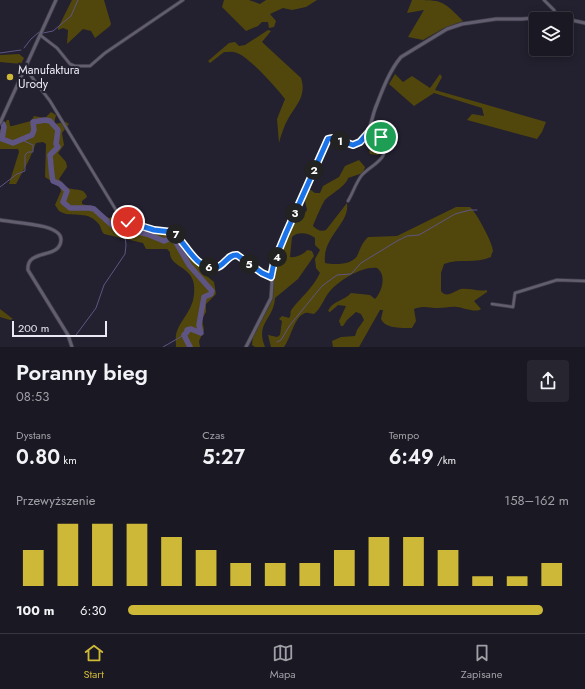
<!DOCTYPE html>
<html lang="pl">
<meta charset="utf-8">
<style>
body{margin:0;font-family:Jost,sans-serif;background:#272530;color:#f1f3f6;height:100vh;display:flex;flex-direction:column;font-size:15px;white-space:nowrap}
*{box-sizing:border-box;margin:0}
p{font-size:13px;color:#9fa0a6}
.icon{flex:none;width:22px;height:22px;fill:none;stroke:currentColor;stroke-width:2;stroke-linecap:round;stroke-linejoin:round}
.map{position:relative;height:347px;overflow:hidden}
.drawer{display:flex;flex-direction:column;background:#1a1823;flex:1}
.drawer>*{flex:none}
.fabs{position:absolute;left:529px;top:12px;display:grid;gap:8px}
.fabs a{display:grid;place-items:center;width:44px;height:44px;border-radius:4px;background:#1a1823;box-shadow:0 2px 10px #0003,0 0 0 1px #383741;font-size:20px}
.scale{position:absolute;left:12px;bottom:10px;width:95px;box-sizing:border-box;padding-left:4px;border:2px solid #eae9f3;border-top:0;font-size:11px;line-height:14px;white-space:nowrap;color:#eae9f3;-webkit-text-stroke:3px #23202f;paint-order:stroke}
.pin{position:absolute;display:grid;place-items:center;width:34px;height:34px;color:#fff;margin:-17px;border:2px solid #fff;border-radius:50%;box-shadow:0 1px 4px #0007}
.km{position:absolute;width:20px;height:20px;margin:-10px;border-radius:50%;background:#222;color:#fff;font-size:11px;line-height:20px;text-align:center}
.round{display:grid;place-items:center;flex:none;width:42px;height:42px;border-radius:4px;background:#272530}
.head{display:flex;align-items:center;justify-content:space-between;height:68px;padding:0 16px}
h1{font-size:22px;font-weight:600;line-height:30px}
.figures{display:grid;grid-template-columns:repeat(3,1fr);gap:6px;height:68px;padding:4px 16px}
.figures div{display:grid;align-content:center}
.figures b{font-size:20px;font-weight:600}
.figures small{font-size:11px;font-weight:400}
.figures p{font-size:11px}
.chart{height:112px;padding:8px 16px}
.chart p{display:flex;justify-content:space-between}
.chart svg{width:100%;height:72px;margin-top:4px;stroke:#ceb837;stroke-width:6}
ul{padding:0 16px;list-style:none;font-size:13px}
li{display:grid;grid-template-columns:64px 48px 1fr;align-items:center;height:30px}
li i{height:10px;border-radius:5px;background:#ceb837}
.tab-bar{display:flex;justify-content:space-around;align-items:center;height:56px;border-top:1px solid #383741;background:#1a1823;font-size:11px;color:#9fa0a6}
.tab-bar a{display:grid;justify-items:center;gap:2px}
.tab-bar .on{color:#ceb837}
.map>svg:first-child{display:block}
.forest{fill:#51470d}
.lines{fill:none;stroke-linecap:round;stroke-linejoin:round}
.stream{stroke:#5f5584;stroke-width:1}
.river{stroke:#5f5584;stroke-width:5.5}
.minor-casing{stroke:#3e3b47;stroke-width:4}
.tertiary-casing{stroke:#3e3b47;stroke-width:4.5}
.minor{stroke:#625e70;stroke-width:2.5}
.tertiary{stroke:#625e70;stroke-width:3}
.route-casing{stroke:#fff;stroke-width:8}
.route{stroke:#1a73e8;stroke-width:5}
.poi-dot{fill:#ceb837;stroke:#23202f;stroke-width:1.5}
.labels{text-anchor:middle;dominant-baseline:central;stroke-width:4;stroke-linejoin:round;paint-order:stroke}
.poi-label{font-size:12px;fill:#eae9f3;stroke:#23202f;text-anchor:start}
</style>
<div class="map">
<svg width="585" height="347" viewBox="0 0 585 347">
<rect width="100%" height="100%" fill="#23202f"/>
<g class="forest">
<path d="M72,0H104L111,24L110,26L95,38L91,31L83,29L67,44L68,30L63,28L58,30V28Z"/>
<path d="M224,0H249L260,4L266,0H317L306,7L292,10L283,8L270,14L276,21L274,27L269,28L268,22H262L258,26L246,31L222,7Z"/>
<path d="M412,0C443,0 442,0 463,21L444,28L423,40L408,37L424,10L407,13Z"/>
<path d="M268,30L271,31L262,42L301,78C307,96 296,105 288,119C284,126 281,135 279,143L277,119L285,99C277,88 249,57 237,53C233,51 228,52 224,52L210,63L208,61L229,43L235,42L239,46L245,45Z"/>
<path d="M19,54L24,58L21,64L0,62V55Z"/>
<path d="M395,74L403,82L412,76L430,88L440,74L442,77L435,90L546,122L542,132L537,139L467,120L472,114L484,116L482,108L434,93L414,106L389,84Z"/>
<path d="M51,112L56,115L54,124L66,122L69,124L62,133L64,145L58,153L66,162L67,167L59,179C62,182 64,186 68,188C76,191 84,187 87,197L82,201V204L94,207L102,215L109,218L129,212L135,213L141,225L145,230L171,235L176,238L186,253L197,262L203,273L214,282L216,294L206,304V312L202,319L204,330L199,341L200,347H176C176,342 175,336 177,331C184,314 196,308 194,285C192,266 169,267 170,252L167,249H146L143,243L104,234C101,231 101,226 98,223C85,209 72,219 59,211L55,205L61,191L60,187L45,177L46,144L43,142L36,143L29,160L16,184H9L19,152L18,149H0V130L7,120H9L10,126H12L31,121L34,116L45,118Z"/>
<path d="M384,141H388L390,145L386,151L377,155L370,154L369,151Z"/>
<path d="M359,160L365,167L363,173L348,178C347,185 331,194 325,200C323,202 314,223 313,226C317,230 321,232 326,230L347,203C350,224 322,236 325,263C335,265 354,265 358,254C361,247 362,243 368,237L397,236L456,207H470C476,212 493,243 493,251C492,253 491,255 491,257C476,264 459,258 444,264L441,273V291C447,299 454,291 461,289C470,288 479,292 487,290V292L474,301L481,309C476,313 464,308 457,307C451,306 445,308 438,308C429,308 424,305 414,309L416,321L412,328C403,328 385,329 381,319L383,310H380L359,347H333L332,341L341,337L355,336L357,330L364,320L361,314L356,312L347,320L343,326H341L339,321L346,306L338,305L330,312L328,311C332,301 344,301 351,293L370,295L375,299C382,292 387,275 377,268C362,266 340,280 330,291C324,298 321,309 314,314C312,314 308,312 305,313C294,317 291,338 284,347H271L268,335L277,337L280,335L282,321L279,319L282,316L289,318C292,314 289,313 292,309C301,297 313,288 320,273L316,268L315,259L320,250L315,245V238C309,233 298,231 292,237L290,257C295,258 305,254 307,250L312,251L314,256L298,279L275,298C274,319 255,323 265,347H255L252,345L253,335L270,305L275,270L281,247L293,224L300,220L307,210L305,201L308,188L315,193H320L323,186L339,177L345,166Z"/>
<path d="M0,309L13,319L10,320L0,317Z"/>
</g>
<g class="lines">
<g class="stream">
<path d="M43,33L53,31L71,16L78,0"/>
<path d="M24,48L31,39L39,32"/>
<path d="M0,53L21,50"/>
<path d="M0,187L17,174L25,171V155L28,152H33V145L22,140"/>
<path d="M76,335L96,308L104,285L125,254L126,245L124,228"/>
<path d="M277,342L281,340L290,325L322,286L337,275L351,274L361,263L397,241L407,236L419,235L455,214L470,210H477"/>
<path d="M163,347L184,335"/>
</g>
<path class="river" d="M3,124L4,127L2,139L13,143L32,135L34,130L33,122L45,120L50,121L58,130L56,144L58,147L50,155C51,164 51,172 53,181L60,184L67,191L63,202L70,208H90L94,209L114,227L147,234L164,241L173,237L189,265L212,291L211,294L204,297L199,325L201,333L191,329L187,330V332L184,335L190,347"/>
<g class="minor-casing">
<g id="minor">
<path d="M544,0L554,10L557,17"/>
<path d="M40,35L57,48L70,64L75,66H90L105,53L183,0"/>
<path d="M25,68L50,101L119,215L128,222L155,230L172,232L177,236L191,255L209,267L215,268L220,266L233,255H237L262,273L271,277"/>
<path d="M348,201C353,193 356,182 362,175C373,163 393,159 381,137L368,133"/>
<path d="M492,304L513,307L515,293L557,280L585,281"/>
</g>
</g>
<g class="tertiary-casing">
<g id="tertiary">
<path d="M0,123L56,0"/>
<path d="M0,220C12,223 62,223 61,240C60,260 26,248 28,270L68,335L72,347"/>
<path d="M246,347L271,298L273,267L286,233L299,206L306,186L318,164L326,142L331,138L353,145C372,138 370,119 377,104C383,88 390,70 401,57L447,29L462,24L496,19H522L544,17H557L585,23"/>
</g>
</g>
<use href="#minor" class="minor"/>
<use href="#tertiary" class="tertiary"/>
</g>
<g class="lines">
<g class="route-casing">
<path id="route" d="M128,222L154,230L172,232C185,240 193,267 214,268C224,268 227,254 237,255L262,273L271,277L274,262L286,233L328,139L333,138L353,145L360,142L368,133L381,137"/>
</g>
<use href="#route" class="route"/>
</g>
<circle class="poi-dot" cx="10" cy="77" r="4"/>
<g class="labels">
<g class="poi-label">
<text x="18" y="70">Manufaktura<tspan x="18" dy="14">Urody</tspan></text>
</g>
</g>
</svg>
<div class="fabs">
<a><svg class="icon" aria-label="layers" viewBox="0 0 24 24"><path d="M12 4l9 5-9 5-9-5zM3 14l9 5 9-5"/></svg></a>
</div>
<div class="scale">200 m</div>
<div class="pin" style="left:381px;top:137px;background:#1e9e55"><svg class="icon" aria-label="arrive" viewBox="0 0 24 24"><path d="M6 21V4h12l-3 4 3 4H6"/></svg></div>
<div class="pin" style="left:128px;top:222px;background:#d93025"><svg class="icon" aria-label="check" viewBox="0 0 24 24"><path d="M5 12l5 5 9-10"/></svg></div>
<b class="km" style="left:340px;top:141px">1</b>
<b class="km" style="left:314px;top:170px">2</b>
<b class="km" style="left:295px;top:213px">3</b>
<b class="km" style="left:277px;top:257px">4</b>
<b class="km" style="left:249px;top:264px">5</b>
<b class="km" style="left:209px;top:267px">6</b>
<b class="km" style="left:176px;top:234px">7</b>
</div>
<section class="drawer">
<div class="head"><div><h1>Poranny bieg</h1><p>08:53</p></div><a class="round"><svg class="icon" aria-label="share" viewBox="0 0 24 24"><path d="M12 15V3M7 8l5-5 5 5M5 13v7h14v-7"/></svg></a></div>
<div class="figures">
<div><p>Dystans</p><b>0.80<small> km</small></b></div>
<div><p>Czas</p><b>5:27</b></div>
<div><p>Tempo</p><b>6:49<small> /km</small></b></div>
</div>
<div class="chart"><p><span>Przewyższenie</span>158–162 m</p>
<svg viewBox="0 0 160 44" preserveAspectRatio="none"><path d="M5 44V22M15 44V6M25 44V6M35 44V6M45 44V14M55 44V22M65 44V30M75 44V30M85 44V30M95 44V22M105 44V14M115 44V14M125 44V22M135 44V38M145 44V38M155 44V30"/></svg>
</div>
<ul>
<li><b>100 m</b>6:30<i style="width:94%"></i></li>
</ul>
</section>
<nav class="tab-bar">
<a class="on"><svg class="icon" aria-label="home" viewBox="0 0 24 24"><path d="M3 11l9-7 9 7M6 9v11h12V9"/></svg>Start</a>
<a><svg class="icon" aria-label="map" viewBox="0 0 24 24"><path d="M3 6l6-2 6 2 6-2v14l-6 2-6-2-6 2zM9 4v14M15 6v14"/></svg>Mapa</a>
<a><svg class="icon" aria-label="saved" viewBox="0 0 24 24"><path d="M7 4h10v16l-5-4-5 4z"/></svg>Zapisane</a>
</nav>
